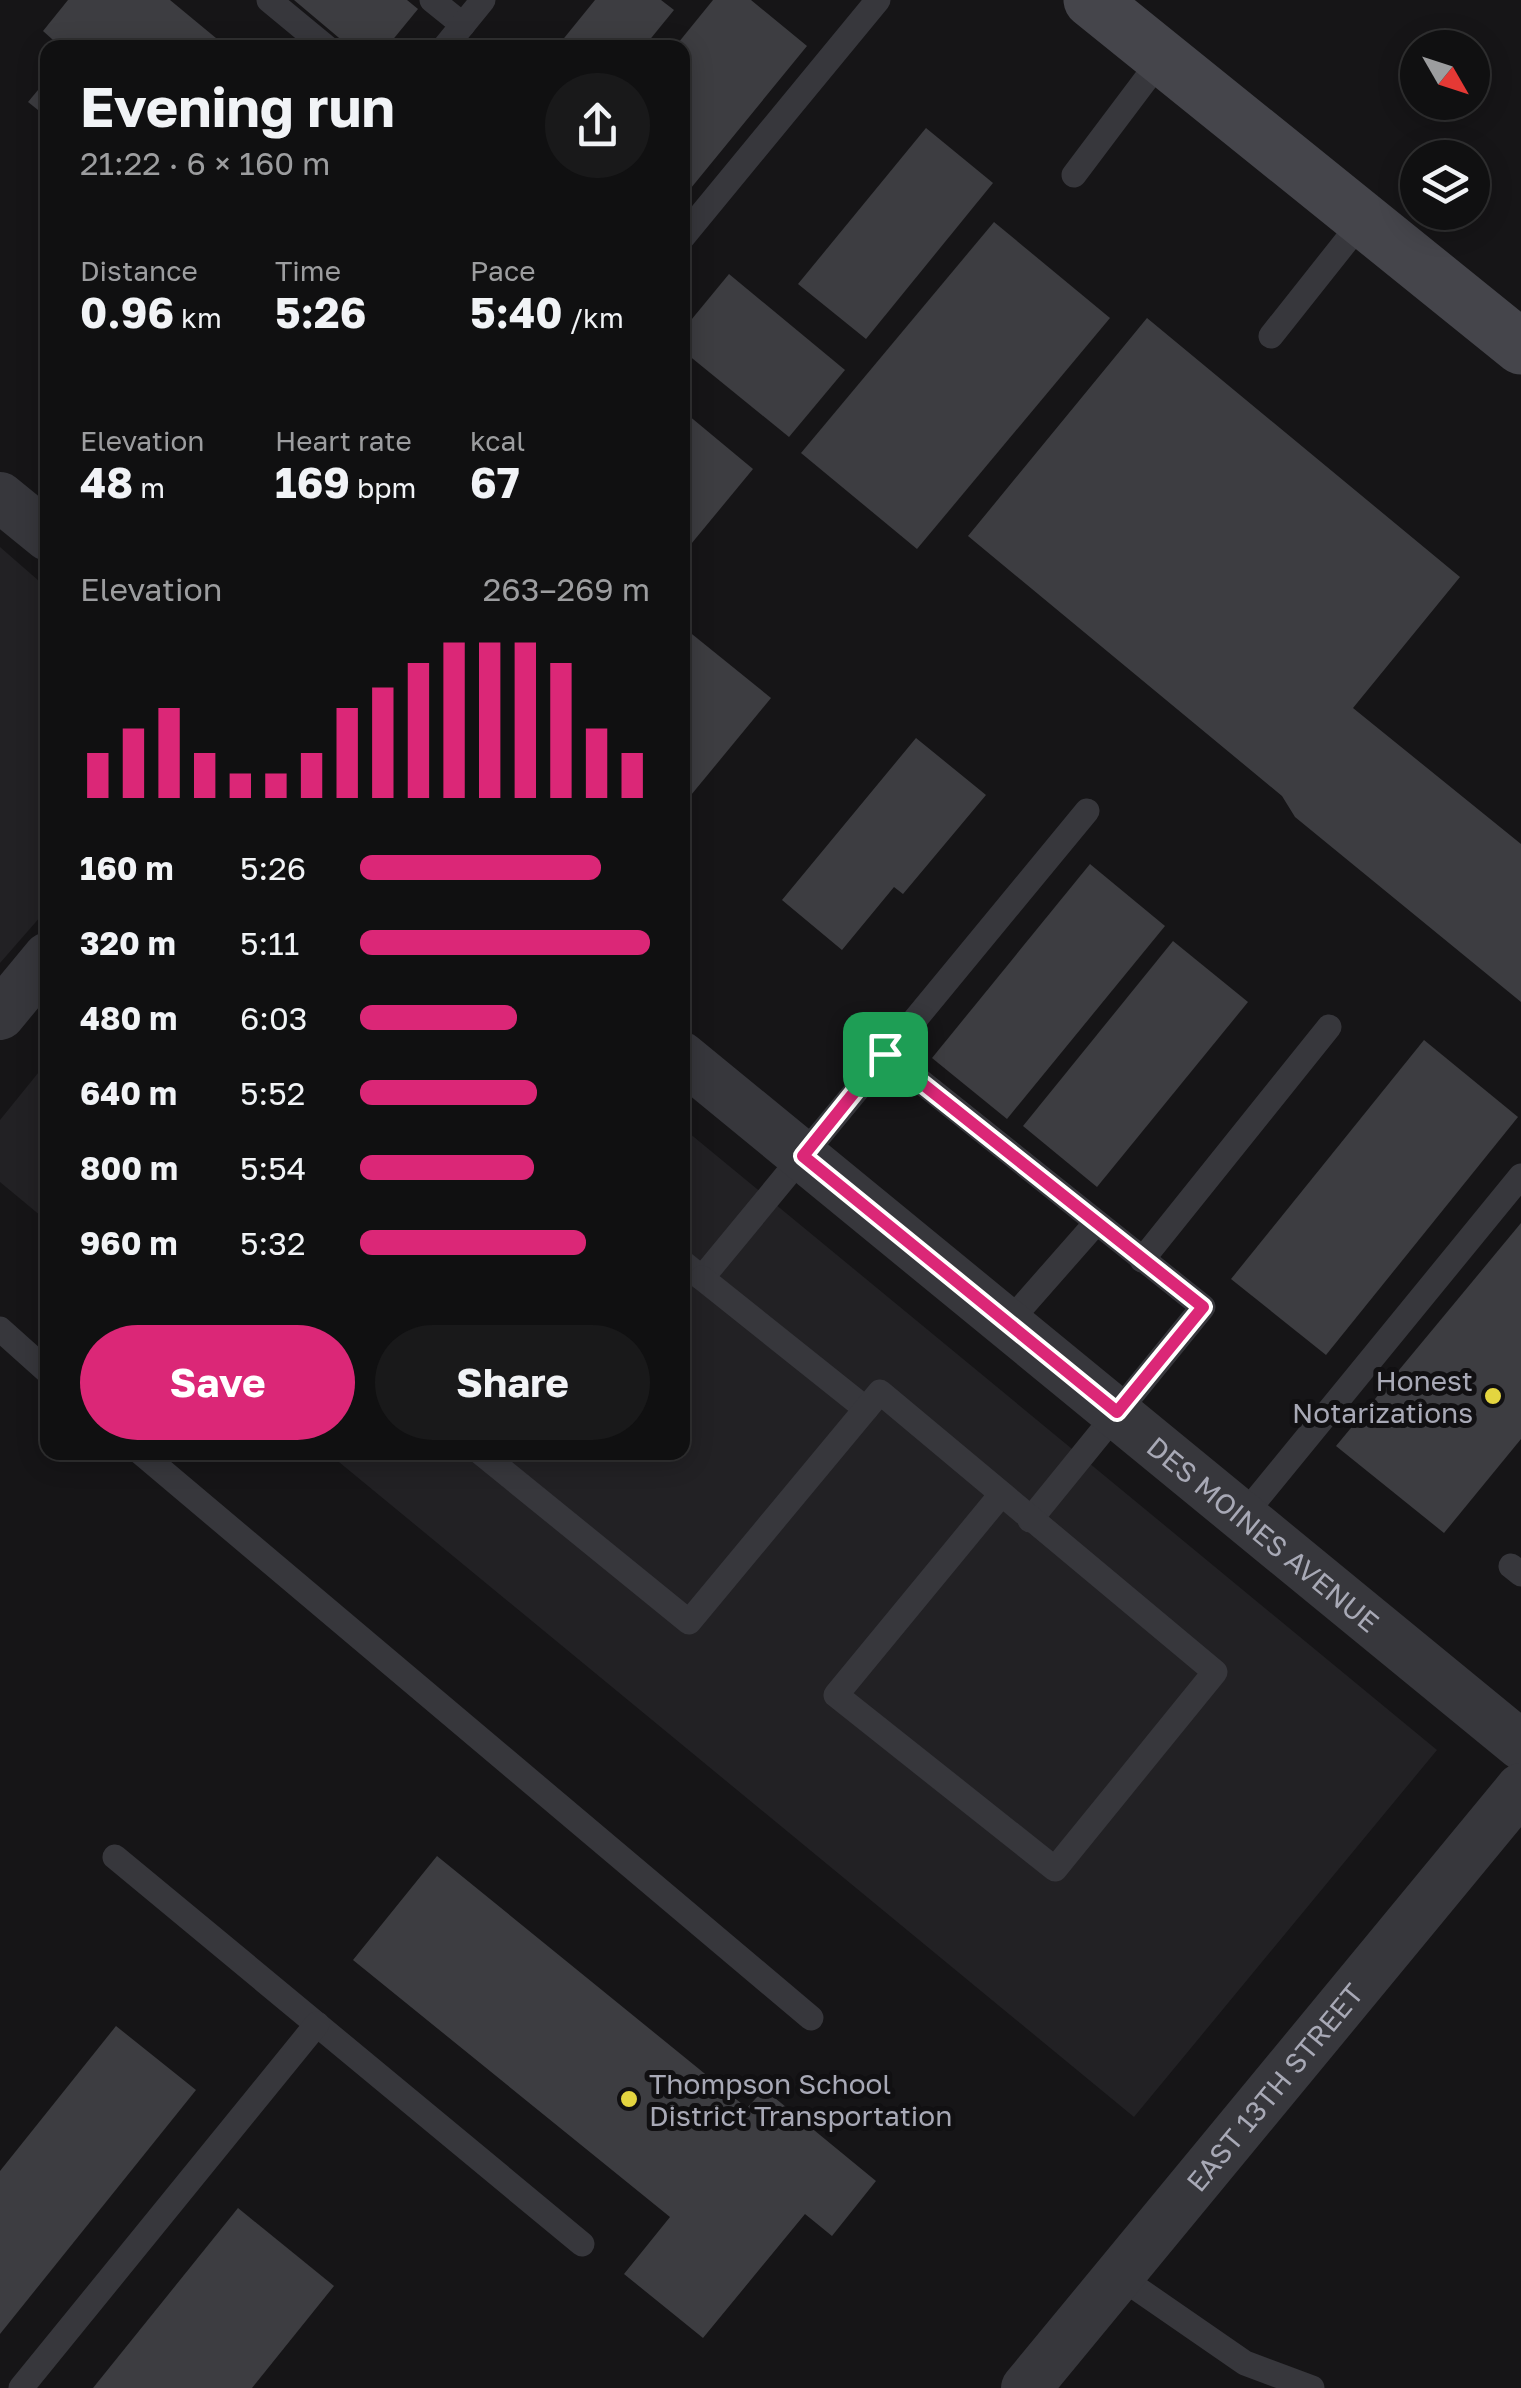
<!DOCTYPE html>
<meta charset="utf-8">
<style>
body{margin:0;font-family:"Golos Text",sans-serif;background:#19191a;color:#f1f3f6;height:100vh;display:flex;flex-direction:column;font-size:38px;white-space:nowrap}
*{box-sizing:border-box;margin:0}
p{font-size:32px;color:#9c9d9f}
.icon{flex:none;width:55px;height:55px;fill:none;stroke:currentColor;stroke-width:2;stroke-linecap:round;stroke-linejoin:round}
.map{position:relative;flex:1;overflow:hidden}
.panel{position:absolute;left:40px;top:40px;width:650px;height:1420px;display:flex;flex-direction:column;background:#101011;border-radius:20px;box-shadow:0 5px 25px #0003,0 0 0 2px #303031}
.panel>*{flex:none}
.needle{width:65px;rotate:129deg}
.controls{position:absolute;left:1400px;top:30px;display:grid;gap:20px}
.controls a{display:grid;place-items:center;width:90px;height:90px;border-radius:50%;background:#101011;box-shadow:0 5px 25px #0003,0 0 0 2px #303031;font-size:50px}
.pin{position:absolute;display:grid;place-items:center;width:85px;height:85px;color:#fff;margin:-42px;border-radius:20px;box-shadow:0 5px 15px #0006}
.round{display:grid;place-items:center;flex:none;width:105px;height:105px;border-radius:52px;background:#19191a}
.headline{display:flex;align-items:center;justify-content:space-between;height:170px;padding:0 40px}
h1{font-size:55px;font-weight:700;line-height:75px}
.metrics{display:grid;grid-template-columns:repeat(3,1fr);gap:15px;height:170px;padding:10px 40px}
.metrics div{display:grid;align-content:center}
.metrics b{font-size:42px;font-weight:700}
.metrics small{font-size:28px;font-weight:400}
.metrics p{font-size:28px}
.chart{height:280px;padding:20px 40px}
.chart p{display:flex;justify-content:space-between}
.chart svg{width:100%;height:180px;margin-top:10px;stroke:#db2777;stroke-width:6}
.action{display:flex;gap:20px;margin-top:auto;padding:20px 40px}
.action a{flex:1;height:115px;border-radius:60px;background:#db2777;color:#fff;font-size:40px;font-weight:700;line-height:115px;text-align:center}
.action a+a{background:#19191a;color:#f1f3f6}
ul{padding:0 40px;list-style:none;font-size:32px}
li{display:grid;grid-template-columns:160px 120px 1fr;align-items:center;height:75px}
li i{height:25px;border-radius:12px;background:#db2777}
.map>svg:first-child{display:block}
.built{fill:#222124}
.building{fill:#3d3d41}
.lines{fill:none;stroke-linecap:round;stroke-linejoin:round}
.service{stroke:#37373c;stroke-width:25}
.minor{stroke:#37373c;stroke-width:50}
.secondary{stroke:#45454b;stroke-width:55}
.route-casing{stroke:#fff;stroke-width:20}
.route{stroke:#db2777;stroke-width:12}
.poi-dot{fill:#e4d540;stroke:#111012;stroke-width:4}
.labels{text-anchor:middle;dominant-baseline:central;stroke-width:10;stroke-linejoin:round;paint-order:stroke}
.poi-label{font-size:28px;fill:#a8a9b6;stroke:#111012;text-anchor:end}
.street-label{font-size:28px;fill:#a8a9b6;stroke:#111012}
</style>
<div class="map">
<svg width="1521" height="2388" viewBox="0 0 1521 2388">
<rect width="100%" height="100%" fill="#161517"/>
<g class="built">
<path d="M0,547L47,588L48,908L0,963Z"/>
<path d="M47,1062V1221L0,1182V1120Z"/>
<path d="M683,1128L1437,1750L1134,2117L328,1453L682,1452Z"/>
</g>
<g class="building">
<path d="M68,0H170L228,48H62L43,31Z"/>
<path d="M294,0H407L418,9L386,48H351Z"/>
<path d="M595,0H661L674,10L643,48H556Z"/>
<path d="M713,0H751L807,46L682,199V48H674Z"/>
<path d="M48,78V118L28,102Z"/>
<path d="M926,128L993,183L866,339L798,284Z"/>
<path d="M994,222L1110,318L917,549L801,453Z"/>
<path d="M729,274L845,370L789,437L682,350V331Z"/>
<path d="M1147,318L1460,577L1353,708L1521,844V1002L1295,817L1282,796L968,536Z"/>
<path d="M682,410L753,469L682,555Z"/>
<path d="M682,626L771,698L682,806Z"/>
<path d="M916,738L986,795L903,894L894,887L842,950L782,900Z"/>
<path d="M1090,864L1165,926L1007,1119L932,1058Z"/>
<path d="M1173,941L1248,1002L1097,1187L1023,1126Z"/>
<path d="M1424,1040L1518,1117L1326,1355L1231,1279Z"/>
<path d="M1521,1223V1439L1444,1533L1336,1446Z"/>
<path d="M437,1856L747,2108L764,2089L876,2181L832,2236L805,2214L703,2338L624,2274L670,2217L353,1960Z"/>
<path d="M116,2026L196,2090L0,2334V2171Z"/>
<path d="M238,2208L334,2286L252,2388H93Z"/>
</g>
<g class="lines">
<g class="service">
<path d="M269,0L327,48"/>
<path d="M432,0L463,25"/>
<path d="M444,48L483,0"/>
<path d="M1074,175L1162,58"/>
<path d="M682,238L878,0"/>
<path d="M1271,336L1363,220"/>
<path d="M885,1053L1203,1307L1030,1520"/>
<path d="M1142,1260L1329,1027"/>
<path d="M682,1262L702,1278L1087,811"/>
<path d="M702,1278L866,1409"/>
<path d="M1008,1323L1096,1223"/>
<path d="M0,1329L48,1372"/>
<path d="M140,1452L811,2018"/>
<path d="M480,1452L689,1622L880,1392L1215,1672L1055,1869L836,1695L999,1497"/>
<path d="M1243,1516L1521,1176"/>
<path d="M1511,1566L1521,1574"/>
<path d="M115,1857L582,2244"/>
<path d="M1119,2276L1245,2363L1312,2388"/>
<path d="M21,2388L317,2024"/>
</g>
<g class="minor">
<path d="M0,497L48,536"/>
<path d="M0,1015L48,957"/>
<path id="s1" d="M682,1057L1521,1745"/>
<path id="s2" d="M1026,2388L1521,1788"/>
</g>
<path class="secondary" d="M1091,0L1521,347"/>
</g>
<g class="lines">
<g class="route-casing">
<path id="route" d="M885,1054L1203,1307L1117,1412L803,1156Z"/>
</g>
<use href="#route" class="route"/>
</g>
<g class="poi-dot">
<circle cx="1493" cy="1396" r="10"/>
<circle cx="629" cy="2099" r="10"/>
</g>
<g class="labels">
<g class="poi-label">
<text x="1473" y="1380">Honest<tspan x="1473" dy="32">Notarizations</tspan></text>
<text x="649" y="2083" text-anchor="start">Thompson School<tspan x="649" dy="32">District Transportation</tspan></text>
</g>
<g class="street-label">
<text stroke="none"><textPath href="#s1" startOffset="752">DES MOINES AVENUE</textPath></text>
<text stroke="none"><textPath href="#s2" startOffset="390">EAST 13TH STREET</textPath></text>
</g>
</g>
</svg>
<div class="controls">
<a><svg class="needle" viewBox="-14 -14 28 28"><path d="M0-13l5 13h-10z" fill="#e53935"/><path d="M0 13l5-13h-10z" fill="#9c9d9f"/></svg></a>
<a><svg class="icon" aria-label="layers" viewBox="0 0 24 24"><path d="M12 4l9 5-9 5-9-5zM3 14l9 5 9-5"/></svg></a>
</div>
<div class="pin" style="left:885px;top:1054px;background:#1e9e55"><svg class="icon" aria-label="arrive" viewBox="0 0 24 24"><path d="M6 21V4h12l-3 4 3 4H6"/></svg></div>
<section class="panel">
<div class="headline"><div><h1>Evening run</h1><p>21:22 · 6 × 160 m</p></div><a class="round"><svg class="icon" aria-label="share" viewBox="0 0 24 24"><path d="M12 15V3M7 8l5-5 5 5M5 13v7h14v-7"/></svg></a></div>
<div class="metrics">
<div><p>Distance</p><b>0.96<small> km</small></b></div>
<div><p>Time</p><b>5:26</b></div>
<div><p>Pace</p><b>5:40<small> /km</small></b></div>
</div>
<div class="metrics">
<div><p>Elevation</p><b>48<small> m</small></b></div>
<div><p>Heart rate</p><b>169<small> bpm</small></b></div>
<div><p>kcal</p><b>67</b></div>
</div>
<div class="chart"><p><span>Elevation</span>263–269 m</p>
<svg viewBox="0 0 160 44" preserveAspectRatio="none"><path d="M5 44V33M15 44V27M25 44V22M35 44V33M45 44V38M55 44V38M65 44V33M75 44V22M85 44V17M95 44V11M105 44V6M115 44V6M125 44V6M135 44V11M145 44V27M155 44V33"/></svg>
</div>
<ul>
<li><b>160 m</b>5:26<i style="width:83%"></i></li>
<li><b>320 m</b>5:11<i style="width:100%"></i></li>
<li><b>480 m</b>6:03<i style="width:54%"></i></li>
<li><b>640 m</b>5:52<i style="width:61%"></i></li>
<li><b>800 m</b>5:54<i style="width:60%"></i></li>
<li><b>960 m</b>5:32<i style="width:78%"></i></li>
</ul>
<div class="action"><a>Save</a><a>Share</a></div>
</section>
</div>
